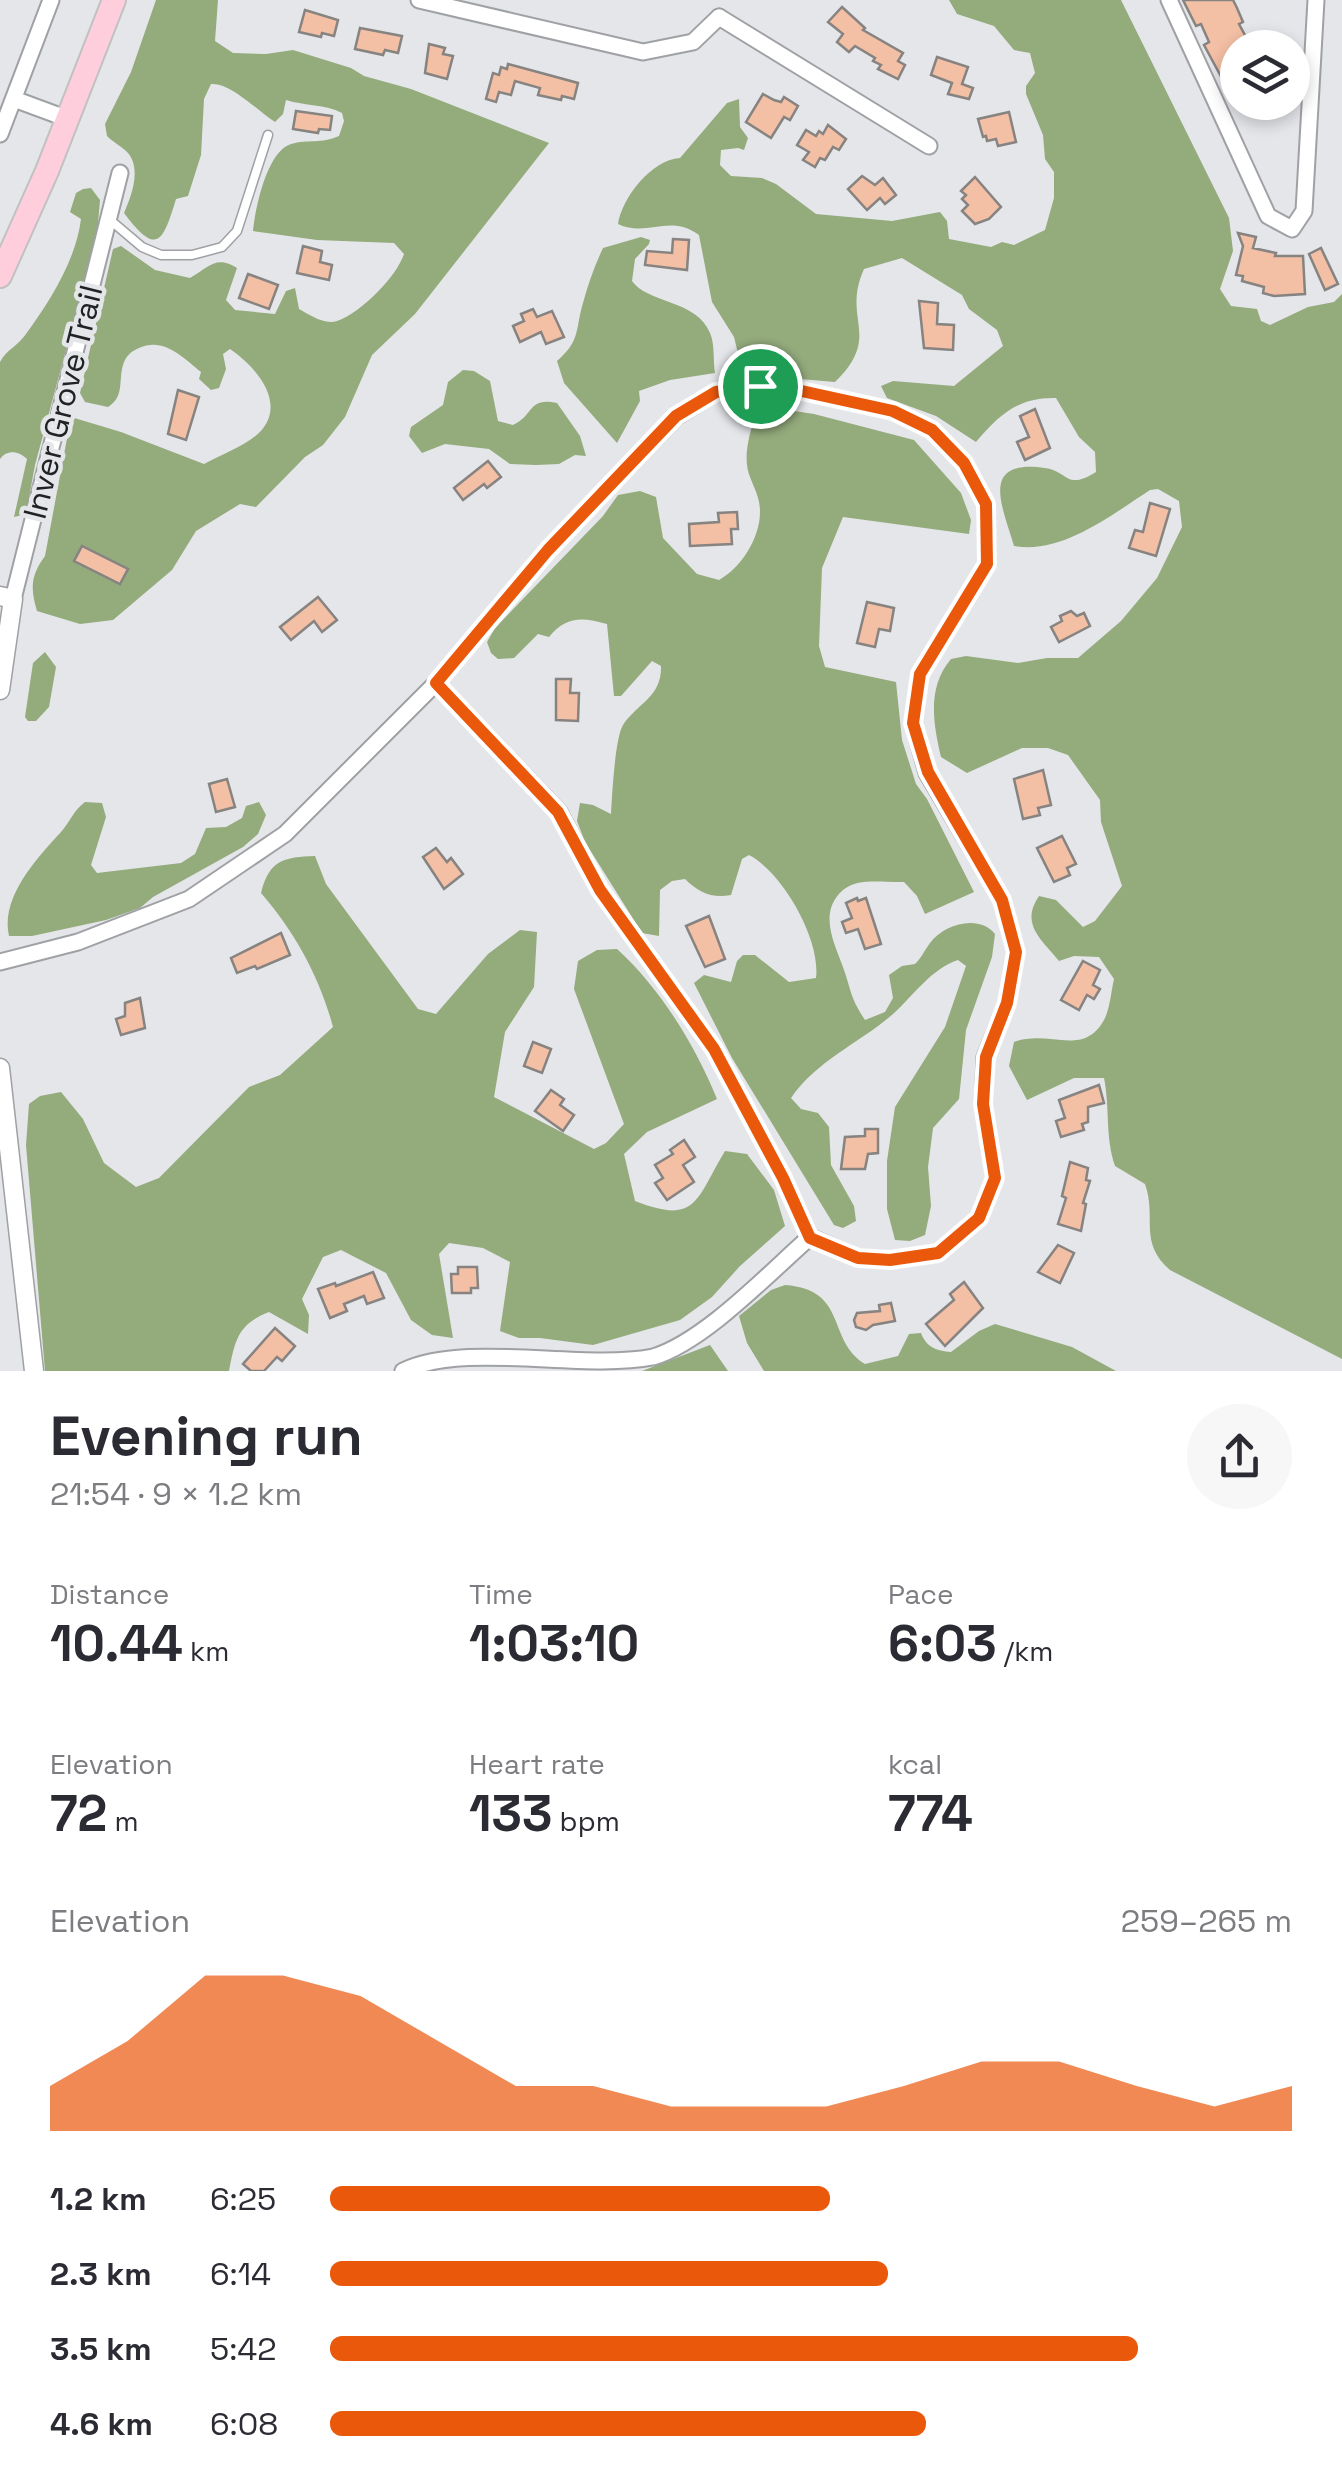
<!DOCTYPE html>
<meta charset="utf-8">
<style>
body{margin:0;font-family:"Space Grotesk",sans-serif;background:#f7f7f7;color:#2b2b33;height:100vh;display:flex;flex-direction:column;font-size:38px;white-space:nowrap}
*{box-sizing:border-box;margin:0}
p{font-size:32px;color:#7c7c81}
.icon{flex:none;width:55px;height:55px;fill:none;stroke:currentColor;stroke-width:2;stroke-linecap:round;stroke-linejoin:round}
.map{position:relative;height:1371px;overflow:hidden}
.side{display:flex;flex-direction:column;background:#fff;flex:1}
.side>*{flex:none}
.buttons{position:absolute;left:1220px;top:30px;display:grid;gap:20px}
.buttons a{display:grid;place-items:center;width:90px;height:90px;border-radius:50%;background:#fff;box-shadow:0 5px 15px #0003;font-size:50px}
.pin{position:absolute;display:grid;place-items:center;width:85px;height:85px;color:#fff;margin:-42px;border:5px solid #fff;border-radius:50%;box-shadow:0 2px 10px #0007}
.round{display:grid;place-items:center;flex:none;width:105px;height:105px;border-radius:52px;background:#f7f7f7}
.summary{display:flex;align-items:center;justify-content:space-between;height:170px;padding:0 50px}
h1{font-size:55px;font-weight:700;line-height:75px}
.stats{display:grid;grid-template-columns:repeat(3,1fr);gap:15px;height:170px;padding:10px 50px}
.stats div{display:grid;align-content:center}
.stats b{font-size:50px;font-weight:700}
.stats small{font-size:28px;font-weight:400}
.stats p{font-size:28px}
.chart{height:280px;padding:20px 50px}
.chart p{display:flex;justify-content:space-between}
.chart svg{width:100%;height:180px;margin-top:10px;fill:#ea580c;opacity:.7}
ul{padding:0 50px;list-style:none;font-size:32px}
li{display:grid;grid-template-columns:160px 120px 1fr;align-items:center;height:75px}
li i{height:25px;border-radius:12px;background:#ea580c}
.map>svg:first-child{display:block}
.forest{fill:#94ab7c}
.building{fill:#f3bfa5;stroke:#868381;stroke-width:2.5}
.lines{fill:none;stroke-linecap:round;stroke-linejoin:round}
.service-casing{stroke:#9fa1a4;stroke-width:11}
.minor-casing{stroke:#9fa1a4;stroke-width:19}
.tertiary-casing{stroke:#9fa1a4;stroke-width:21}
.primary-casing{stroke:#c1c1c1;stroke-width:26}
.service{stroke:#fff;stroke-width:8}
.minor{stroke:#fff;stroke-width:15}
.tertiary{stroke:#fff;stroke-width:18}
.primary{stroke:#ffcedc;stroke-width:22}
.route-casing{stroke:#fff;stroke-width:20}
.route{stroke:#ea580c;stroke-width:12}
.labels{text-anchor:middle;dominant-baseline:central;stroke-width:9;stroke-linejoin:round;paint-order:stroke}
.street-label{font-size:32px;fill:#212223;stroke:#e4e6ea}
</style>
<div class="map">
<svg width="1342" height="1371" viewBox="0 0 1342 1371">
<rect width="100%" height="100%" fill="#e4e6ea"/>
<g class="forest">
<path d="M156,0H218L215,41L233,53L266,54L293,50L351,68L364,76L411,89L549,143L415,314L372,355L345,417L323,445L305,457L256,507L240,504L196,531L172,570L113,620L80,624L37,611C30,588 31,575 45,556L71,417L121,432L204,464C222,454 253,443 264,427C285,398 251,363 230,349L223,354L226,369L219,388L211,390L199,379L201,372C182,357 164,337 139,348C130,352 126,356 123,365C118,382 125,396 108,407L85,402L80,393L113,249L121,246L155,270L190,278C210,267 215,255 237,268L226,300L235,310L275,314L286,291L295,288L299,309C310,315 324,325 337,321C361,313 397,276 404,254L394,243L317,240L253,231C255,209 267,151 291,144C308,139 321,144 339,136L344,121L342,113C325,104 305,106 286,100L283,114L275,122C258,111 230,82 211,84L204,99L201,155L188,196L176,199C163,242 157,257 124,213C131,197 143,167 126,151C121,146 113,142 107,136L105,124L131,72Z"/>
<path d="M949,0H1121L1229,218L1233,251L1220,289L1231,306L1257,309L1261,321L1270,325L1308,307L1334,302L1342,294V1359L1170,1270C1138,1242 1157,1218 1145,1184L1115,1166C1105,1137 1110,1108 1104,1078H1074L1027,1100L1009,1066L1014,1042C1049,1029 1083,1058 1104,1020C1110,1009 1111,992 1114,979L1099,957L1074,956L1059,961C1041,939 1020,924 1039,896L1056,900L1083,927L1095,921L1122,886L1101,822L1100,800L1068,755L1048,748H1022L967,773L941,757C933,723 927,687 951,659L966,656L1018,663L1047,658H1078L1121,621L1157,578L1182,527L1179,501L1158,489L1150,490C1113,514 1061,555 1014,546C1002,505 979,459 1045,468C1068,471 1066,491 1096,472L1095,452L1079,437L1056,398C1018,397 999,415 976,442L936,416L887,398L881,386L893,381L954,386L1003,346L997,330L969,309L962,295L902,258L864,269C841,320 883,335 835,382L743,374L734,337L712,302L699,235C670,213 647,238 618,224C622,198 651,160 680,158L727,103L739,99L740,127L748,138L744,150L738,148L721,150L720,165L731,176L762,178L776,184L816,214L892,221L940,212L947,221L949,239L991,247L1002,242L1014,245L1045,230L1054,198V172L1045,159L1043,135L1026,94V86L1035,73L1030,53L1014,50L994,26L957,14Z"/>
<path d="M91,188L100,200L97,235L35,465L26,514L14,517L27,459C19,451 7,449 0,459V362C7,349 18,346 26,334C50,301 76,260 81,219L70,212L76,193L83,189Z"/>
<path d="M641,237L650,240L649,244L635,259L632,281C647,303 697,300 710,333C715,344 713,362 715,373L670,380L639,391L640,401L617,443L564,383L557,361C581,340 575,330 583,303C588,284 595,265 603,248Z"/>
<path d="M463,370L474,371L490,381L498,421L513,425C535,415 527,397 557,403L580,436L586,456L575,455L559,464L536,465L510,464L489,449L445,444L422,453L409,436L411,427L443,405L448,382Z"/>
<path d="M774,408L814,414L914,440L961,493L971,520L969,534L843,517L822,568L819,646L825,667L896,682L902,740L916,784L927,799L974,892L925,914L917,896L904,882C885,883 858,877 843,890C817,913 835,944 844,970C852,993 850,997 865,1020L885,1012L893,998L889,975L902,966L915,964C922,957 924,951 930,943C944,924 979,914 995,934L992,957L966,1030L959,1099L933,1128L928,1167L931,1206L925,1235L910,1241L895,1240L887,1209V1161L895,1107L945,1027L966,966L958,960C932,968 912,997 893,1014C860,1043 817,1060 791,1098L801,1109L818,1113L829,1127L831,1165L854,1206L856,1221L843,1228L834,1225L732,1058L694,983L704,975L731,982L737,961L743,955H755L789,982L816,978C821,939 782,872 749,855L742,859L731,895C712,899 698,892 685,879L672,881L660,890L659,936L642,933L585,842L577,821L580,803L593,805L611,814C612,796 615,738 623,725C638,703 662,697 661,666L652,661L621,696H614L607,624C582,617 566,616 549,637L538,634L514,658L498,659L491,653L487,642L495,628L603,516L618,495L640,491L656,497L663,538L697,574L719,580C743,567 765,531 759,502C757,490 748,477 747,465C745,449 751,427 757,412Z"/>
<path d="M45,652L56,667L49,707L36,721H28L25,717L33,663Z"/>
<path d="M85,802L102,803L106,817L91,865L97,873L181,863L195,854L206,828L226,827L242,818L246,806L259,802L266,815L258,834L243,847L153,897L140,908L106,920L32,936H9C0,897 38,857 61,832C70,822 73,811 85,802Z"/>
<path d="M315,856L326,884L418,1009L436,1014L488,954L520,930L537,932L534,987L505,1032L494,1097L594,1149L606,1143L624,1124L574,989L578,961L597,950L617,949C660,988 695,1045 717,1099L647,1132L624,1154L635,1201C697,1225 695,1201 725,1151L747,1154L774,1190L785,1226L740,1266L712,1297L680,1320L593,1345L540,1338H519L500,1331L510,1262L483,1248L449,1243L439,1254L453,1338L432,1335L411,1320L386,1273L341,1250L323,1257L302,1299L309,1315L308,1334L269,1312C238,1324 235,1340 229,1371H45L26,1145L29,1104L40,1096L61,1092L83,1119L104,1163L136,1187L159,1178L249,1087L280,1075L333,1027C320,978 295,932 261,893C269,860 284,857 315,856Z"/>
<path d="M785,1285C849,1290 826,1340 865,1364L898,1356L909,1334L921,1333C926,1347 937,1351 951,1352L979,1331L995,1324L1072,1347L1116,1371H764L747,1343L739,1316L771,1290Z"/>
<path d="M710,1345L728,1371H642Z"/>
</g>
<g class="building">
<path d="M1183,0H1233L1237,8L1243,22L1239,24L1252,48H1238V108L1204,45L1209,42L1201,24L1196,26Z"/>
<path d="M842,7L865,28L863,30L903,53L898,61L905,65L898,79L878,69L881,65L873,61L875,58L855,46L849,52L837,42L843,34L828,22Z"/>
<path d="M305,10L338,20L334,36L322,33L321,37L299,32Z"/>
<path d="M360,28L402,36L398,53L385,50L383,55L355,49Z"/>
<path d="M429,44L445,48L443,54L453,56L447,79L425,73Z"/>
<path d="M937,57L968,67L962,84L973,88L969,99L948,94L952,83L931,75Z"/>
<path d="M508,64L578,83L574,99L562,96L561,100L538,95L540,88L515,81L511,95L499,92L496,102L486,99L493,73L499,75L501,67L507,69Z"/>
<path d="M763,94L774,100L781,102L784,97L798,106L790,120L784,117L771,138L746,122Z"/>
<path d="M296,111L332,116L330,130L319,129L318,133L293,129Z"/>
<path d="M1009,112L1016,142L998,146L996,139L987,141L986,136L983,137L978,119Z"/>
<path d="M828,125L846,139L839,150L833,147L825,160L820,158L815,167L803,160L809,152L797,145L806,130L816,136L819,131L823,134Z"/>
<path d="M862,176L875,185L883,178L896,195L885,204L880,198L867,210L848,189Z"/>
<path d="M975,177L1001,207L989,219L975,224L962,211L968,205L962,199L966,195L961,191Z"/>
<path d="M1238,233L1256,237L1253,248L1276,253L1275,256H1303L1305,294L1274,296L1263,293L1264,287L1242,281L1243,276L1236,275L1243,246Z"/>
<path d="M673,239L689,240L687,270L645,265L647,251L672,253Z"/>
<path d="M303,246L322,251L320,262L332,265L329,280L297,273Z"/>
<path d="M1321,248L1338,284L1325,290L1309,254Z"/>
<path d="M248,274L278,285L269,309L239,298Z"/>
<path d="M919,301L938,303L937,324L954,325L953,350L924,348Z"/>
<path d="M533,309L537,317L552,311L564,337L546,344L541,332L520,342L513,326L524,321L521,314Z"/>
<path d="M178,390L199,397L186,440L168,434Z"/>
<path d="M1035,409L1050,448L1025,460L1017,442L1029,437L1020,416Z"/>
<path d="M488,461L501,477L487,488L484,484L463,500L454,488Z"/>
<path d="M1150,503L1170,509L1156,556L1129,548L1135,530L1143,532Z"/>
<path d="M737,512L738,529H731L732,544L690,546L689,524L719,522L718,513Z"/>
<path d="M82,546L128,569L120,584L74,561Z"/>
<path d="M318,597L337,620L322,632L314,621L291,640L280,627Z"/>
<path d="M867,602L894,608L890,631L879,629L875,647L857,643Z"/>
<path d="M1071,611L1077,616L1084,613L1090,626L1059,642L1051,627L1062,621L1060,616Z"/>
<path d="M556,679H571L570,693H579L578,721L556,720Z"/>
<path d="M1043,770L1051,805L1038,808L1040,815L1023,819L1014,779Z"/>
<path d="M227,779L235,807L216,812L209,784Z"/>
<path d="M1062,836L1076,864L1067,868L1070,875L1054,882L1037,848Z"/>
<path d="M436,848L447,862L451,858L463,874L444,889L423,857Z"/>
<path d="M857,898L858,901L866,898L881,944L865,949L858,929L846,933L842,922L852,918L846,903Z"/>
<path d="M709,916L725,959L705,967L686,926Z"/>
<path d="M281,933L290,955L257,969L255,966L237,973L231,958Z"/>
<path d="M1083,961L1100,970L1093,985L1100,989L1094,999L1087,995L1079,1010L1061,1000Z"/>
<path d="M140,998L145,1028L121,1035L116,1019L125,1016V1003Z"/>
<path d="M533,1042L551,1049L542,1073L524,1066Z"/>
<path d="M1099,1085L1104,1103L1088,1107V1122L1082,1124L1084,1130L1061,1137L1056,1121L1065,1118L1059,1100Z"/>
<path d="M551,1090L564,1099L560,1105L574,1115L563,1131L535,1111Z"/>
<path d="M865,1129H878V1153L868,1154L865,1169H841L845,1137L865,1136Z"/>
<path d="M684,1140L695,1157L683,1165L694,1182L667,1200L655,1183L663,1178L655,1165L673,1154L670,1150Z"/>
<path d="M1070,1162L1088,1168L1086,1180L1090,1181L1083,1203L1086,1204L1081,1231L1058,1224L1066,1198L1062,1196Z"/>
<path d="M1058,1245L1074,1253L1060,1283L1038,1272Z"/>
<path d="M458,1267H477L478,1288H471V1293H452L451,1274H458Z"/>
<path d="M373,1272L384,1298L367,1304L364,1296L344,1304L347,1311L330,1318L318,1289L335,1283L336,1286Z"/>
<path d="M964,1282L983,1308L945,1346L926,1324L954,1300L950,1294Z"/>
<path d="M891,1303L895,1321L873,1325L866,1330L856,1327L854,1320L857,1313L880,1311L879,1305Z"/>
<path d="M275,1328L295,1346L282,1361L277,1357L264,1371H251L243,1364Z"/>
</g>
<g class="lines">
<g class="service-casing">
<path id="service" d="M109,219L142,247L161,255H192L222,247L237,231L268,135"/>
</g>
<g class="minor-casing">
<g id="minor">
<path d="M419,0L643,52L693,42L719,17"/>
<path d="M1169,0L1268,216L1292,229L1304,211L1316,0"/>
<path d="M719,17L929,146"/>
<path d="M14,99L68,119"/>
<path d="M0,134L51,0"/>
<path d="M13,599L120,173"/>
<path d="M0,962L78,942L189,899L285,834L436,683L548,550L676,417L716,392L760,386L797,390L893,411L932,430L964,463L986,504L987,564L920,674L913,723L927,773L1002,900L1016,952L1007,1003L985,1057L983,1104L995,1178L979,1218L938,1253L890,1260L858,1258L810,1237L783,1178L714,1049L600,890L559,812L436,683"/>
<path d="M403,1371C466,1341 580,1371 653,1357C704,1342 769,1273 810,1237"/>
</g>
</g>
<g class="tertiary-casing">
<g id="tertiary">
<path d="M0,596L13,599L0,690"/>
<path d="M0,1068L34,1371"/>
</g>
</g>
<g class="primary-casing">
<path id="primary" d="M0,276L47,171L114,0"/>
</g>
<use href="#service" class="service"/>
<use href="#minor" class="minor"/>
<use href="#tertiary" class="tertiary"/>
<use href="#primary" class="primary"/>
</g>
<g class="lines">
<g class="route-casing">
<path id="route" d="M760,386L797,390L893,411L932,430L964,463L986,504L987,564L920,674L913,723L928,772L1002,900L1016,952L1007,1003L986,1057L983,1104L995,1178L979,1218L938,1253L890,1260L858,1258L810,1238L783,1178L714,1049L600,890L558,812L436,683L548,550L676,416L716,392Z"/>
</g>
<use href="#route" class="route"/>
</g>
<g class="labels">
<g class="street-label">
<text transform="translate(63 402) rotate(-76)">Inver Grove Trail</text>
</g>
</g>
</svg>
<div class="buttons">
<a><svg class="icon" aria-label="layers" viewBox="0 0 24 24"><path d="M12 4l9 5-9 5-9-5zM3 14l9 5 9-5"/></svg></a>
</div>
<div class="pin" style="left:760px;top:386px;background:#1e9e55"><svg class="icon" aria-label="arrive" viewBox="0 0 24 24"><path d="M6 21V4h12l-3 4 3 4H6"/></svg></div>
</div>
<section class="side">
<div class="summary"><div><h1>Evening run</h1><p>21:54 · 9 × 1.2 km</p></div><a class="round"><svg class="icon" aria-label="share" viewBox="0 0 24 24"><path d="M12 15V3M7 8l5-5 5 5M5 13v7h14v-7"/></svg></a></div>
<div class="stats">
<div><p>Distance</p><b>10.44<small> km</small></b></div>
<div><p>Time</p><b>1:03:10</b></div>
<div><p>Pace</p><b>6:03<small> /km</small></b></div>
</div>
<div class="stats">
<div><p>Elevation</p><b>72<small> m</small></b></div>
<div><p>Heart rate</p><b>133<small> bpm</small></b></div>
<div><p>kcal</p><b>774</b></div>
</div>
<div class="chart"><p><span>Elevation</span>259–265 m</p>
<svg viewBox="0 0 160 44" preserveAspectRatio="none"><path d="M0 44V33L10 22L20 6L30 6L40 11L50 22L60 33L70 33L80 38L90 38L100 38L110 33L120 27L130 27L140 33L150 38L160 33V44z"/></svg>
</div>
<ul>
<li><b>1.2 km</b>6:25<i style="width:52%"></i></li>
<li><b>2.3 km</b>6:14<i style="width:58%"></i></li>
<li><b>3.5 km</b>5:42<i style="width:84%"></i></li>
<li><b>4.6 km</b>6:08<i style="width:62%"></i></li>
</ul>
</section>
